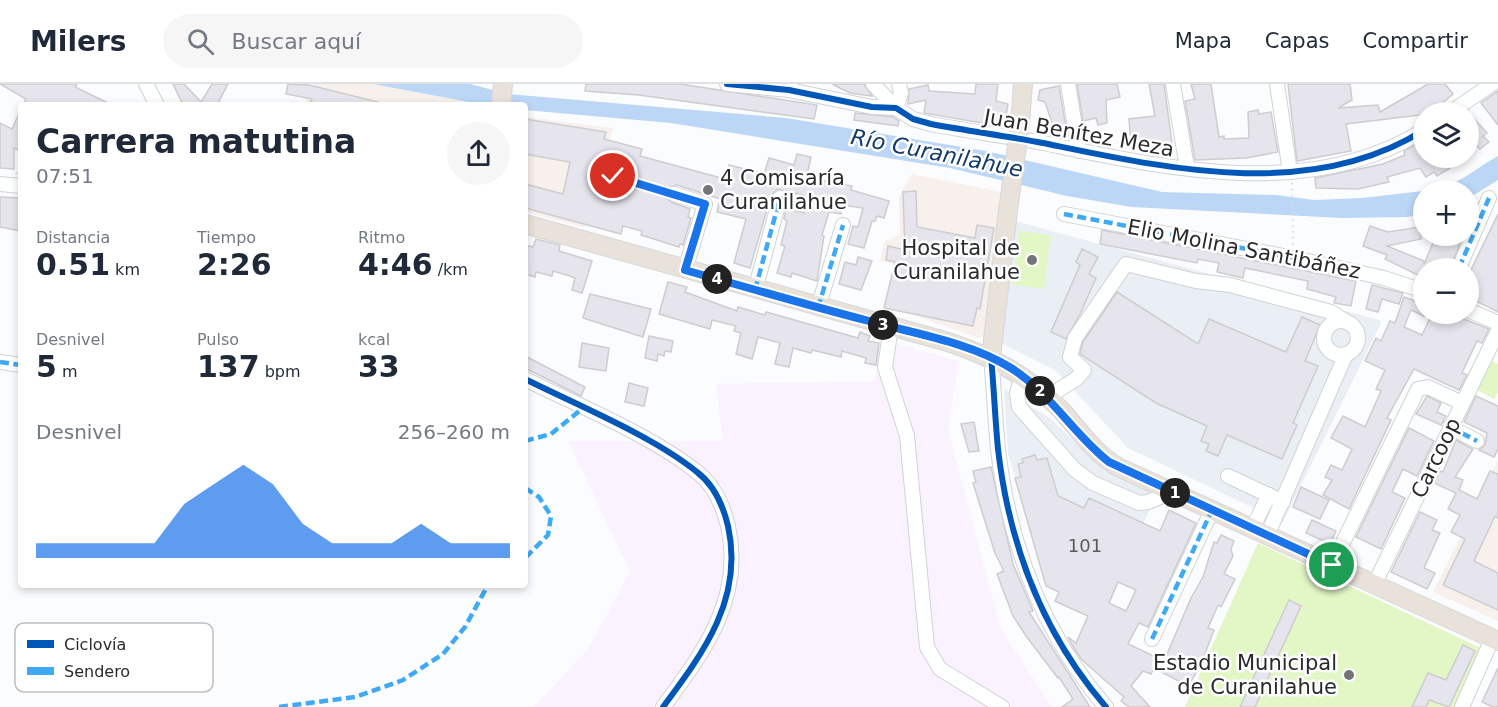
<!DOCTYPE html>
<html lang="es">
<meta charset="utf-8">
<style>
body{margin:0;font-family:"DejaVu Sans",sans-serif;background:#f6f6f7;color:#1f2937;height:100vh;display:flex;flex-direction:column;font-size:22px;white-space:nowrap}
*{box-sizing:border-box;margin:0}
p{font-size:20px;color:#747a83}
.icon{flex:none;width:33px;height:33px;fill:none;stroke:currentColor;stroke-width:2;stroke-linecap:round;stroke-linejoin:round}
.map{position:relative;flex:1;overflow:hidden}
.side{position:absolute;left:18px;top:18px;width:510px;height:486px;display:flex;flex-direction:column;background:#fff;border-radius:6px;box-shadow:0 3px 9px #0003}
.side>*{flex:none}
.fabs{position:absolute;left:1413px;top:18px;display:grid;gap:12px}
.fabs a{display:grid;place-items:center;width:66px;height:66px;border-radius:50%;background:#fff;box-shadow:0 3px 9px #0003;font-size:30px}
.pin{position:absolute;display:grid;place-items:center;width:51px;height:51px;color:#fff;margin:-26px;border:3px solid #fff;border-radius:50%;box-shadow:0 2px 6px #0007}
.km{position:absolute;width:30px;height:30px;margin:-15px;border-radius:50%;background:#222;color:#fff;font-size:16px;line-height:30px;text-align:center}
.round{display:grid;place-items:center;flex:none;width:63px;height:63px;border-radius:32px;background:#f6f6f7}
.head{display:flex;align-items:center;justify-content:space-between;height:102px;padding:0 18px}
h1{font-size:33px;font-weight:600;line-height:45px}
.figures{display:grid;grid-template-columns:repeat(3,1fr);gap:9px;height:102px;padding:6px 18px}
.figures div{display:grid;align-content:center}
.figures b{font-size:30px;font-weight:600}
.figures small{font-size:16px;font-weight:400}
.figures p{font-size:16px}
.chart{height:168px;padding:12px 18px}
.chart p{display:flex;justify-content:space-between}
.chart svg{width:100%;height:108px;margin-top:6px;fill:#1a73e8;opacity:.7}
header{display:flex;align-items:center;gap:36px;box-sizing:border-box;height:84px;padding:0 30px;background:#fff;border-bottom:2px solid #e0e1e3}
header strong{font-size:28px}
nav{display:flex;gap:33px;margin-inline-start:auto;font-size:21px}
.search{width:420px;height:54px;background:#f6f6f7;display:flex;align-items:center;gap:15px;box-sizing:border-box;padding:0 21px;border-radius:33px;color:#747a83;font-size:22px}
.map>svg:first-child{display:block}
.built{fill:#eaeef5}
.industrial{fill:#faf3ff}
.education{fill:#f7f0ed}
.green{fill:#e3f6c6}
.water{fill:#bcd6f6}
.building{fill:#e6e5ed;stroke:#cdcdcf;stroke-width:1.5;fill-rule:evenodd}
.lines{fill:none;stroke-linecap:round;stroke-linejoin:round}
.minor-casing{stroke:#d1d2d4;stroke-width:16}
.major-casing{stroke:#d7d8d9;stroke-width:20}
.path{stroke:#dbdbdb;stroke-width:2;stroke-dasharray:1.5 4.5;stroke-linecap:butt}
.minor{stroke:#feffff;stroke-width:14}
.major{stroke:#e8e2da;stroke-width:18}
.major-bridge-casing{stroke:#d7d8d9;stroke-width:20;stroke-linecap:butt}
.major-bridge{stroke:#e8e2da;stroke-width:18}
.quiet{stroke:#3fa9f5;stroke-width:4.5;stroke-dasharray:9 4.5;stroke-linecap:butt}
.cycleway-casing{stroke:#fff;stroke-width:10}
.cycleway{stroke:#0057b8;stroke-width:6}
.route-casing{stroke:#fff;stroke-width:12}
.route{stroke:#1a73e8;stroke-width:8}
.poi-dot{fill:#727476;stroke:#fff;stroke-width:2}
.labels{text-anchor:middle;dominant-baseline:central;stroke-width:5;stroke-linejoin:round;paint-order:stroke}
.number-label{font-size:18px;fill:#5a5b5e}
.street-label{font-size:21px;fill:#282a2c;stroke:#fff}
.poi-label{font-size:21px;fill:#282a2c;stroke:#fff;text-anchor:end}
.water-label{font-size:22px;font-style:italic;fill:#133a69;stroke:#fff}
.key{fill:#fff;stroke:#bebfc0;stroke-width:1.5}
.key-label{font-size:16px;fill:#282a2c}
</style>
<header>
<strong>Milers</strong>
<div class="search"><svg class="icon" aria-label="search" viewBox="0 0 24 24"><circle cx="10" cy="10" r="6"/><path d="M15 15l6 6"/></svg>Buscar aquí</div>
<nav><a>Mapa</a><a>Capas</a><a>Compartir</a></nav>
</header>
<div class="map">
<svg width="1498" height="623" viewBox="0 0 1498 623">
<rect width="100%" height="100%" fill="#fafcfe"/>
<g class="built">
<path d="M1015,137L1382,237L1283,438L1128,364L1055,286L997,257Z"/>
<path d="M1004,305L1051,335L1104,386L1156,411L1100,538L1055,517L1059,508L1046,502L1008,369Z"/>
</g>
<path class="industrial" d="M882,256L959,277L948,346L1001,545L1052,623H534L589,564L630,487L568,357H723L716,300L875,297Z"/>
<g class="education">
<path d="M314,0H373L485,21H305Z"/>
<path d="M525,33L613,44L588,144L525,128Z"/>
<path d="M912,90L1001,108L986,249L979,254L919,233L929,187L880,177L885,157L900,151L899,112Z"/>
<path d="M1498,377V537L1433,508Z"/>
</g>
<g class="green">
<path d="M1019,147L1051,151L1044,205L1012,201Z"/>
<path d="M1492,277L1498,280V308L1494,315L1477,306Z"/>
<path d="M1258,459L1487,567L1461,623H1185Z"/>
</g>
<g class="water">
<path d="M373,0H470L508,10L786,34L986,67L1162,108L1276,111L1314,116L1362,114L1423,107V129L1408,133L1342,134L1132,123L1067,112L950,84L671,39L525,26V21H485Z"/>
<path d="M1498,72V96L1469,114L1468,106H1431C1457,102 1475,85 1498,72Z"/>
</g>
<g class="building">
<path d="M0,0H77L75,3L112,21H23L26,15Z"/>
<path d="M173,0H184L201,18L212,0H228L217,21H183Z"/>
<path d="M288,0L309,1L378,18L377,21H309L312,15L286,10Z"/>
<path d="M586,0H680L817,21L814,35L639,11L585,7Z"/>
<path d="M832,0H864L872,12L850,9Z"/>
<path d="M976,0H998L996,17L1008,20L1004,43L924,29L926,16L908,20L909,5L928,1L929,7L975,10Z"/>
<path d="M1077,0H1117L1120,13L1106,16L1107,39L1098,41L1096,34L1083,37Z"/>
<path d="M1149,0H1164L1173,67L1156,70V67L1131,65L1129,35L1155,32Z"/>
<path d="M1191,0H1211L1219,53L1224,52V55L1249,54L1248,28L1258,26L1259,30L1271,28L1278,68L1246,74L1195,76L1185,17L1195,15Z"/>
<path d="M1288,0H1350L1352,16L1338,24L1378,21L1380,28L1428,0H1445L1453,10L1440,21L1420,31L1346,40L1351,67L1297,77Z"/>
<path d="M1059,2L1067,50H1042L1040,43L1051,42V36L1045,18L1038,16L1040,6Z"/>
<path d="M1498,7V41L1481,19Z"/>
<path d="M21,25V67L14,64V85L0,84V39L12,45Z"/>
<path d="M1468,28L1487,49L1483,52L1489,58L1480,65L1468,54Z"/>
<path d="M855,29L893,33L899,37L898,42L854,36Z"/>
<path d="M525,35L606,48L604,55L642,65L640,72L725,95L729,81L764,90L769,74L794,81L797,70L811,73L807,91L815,93V95L852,102L851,106L889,117L884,134L877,132L875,137H872L864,164L848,160L853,142L858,143L863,124L843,121L841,130L829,128L822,151L824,152L817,197L792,189L791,193L777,189L785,162L781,161L787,137L784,135L786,125L804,129L810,118L803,111L777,105L771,112L750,184L734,179L746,135L717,128L720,115L677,101L668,104L665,112L671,118L690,125L688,133L691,134L683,161L680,160L679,163L641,151L642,147L623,142L621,150L525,124V100L563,110L570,78L525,70Z"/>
<path d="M1424,56V74H1443L1450,84L1437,92L1434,88L1426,93L1420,84L1387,93L1389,98L1358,105L1316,104L1315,94L1383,80L1405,71L1404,67Z"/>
<path d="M916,107L917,143L975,154L977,141L994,144L980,225L977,224L973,242L884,224L895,178L886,176L888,162L905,166L903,108Z"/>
<path d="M0,113L21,114V147L0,143Z"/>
<path d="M1498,130V228L1468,213V192Z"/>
<path d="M1370,142L1388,148L1419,143L1421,155L1387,162L1424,177V180L1436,152H1463L1450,184H1424V194L1385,175L1387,171L1363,162Z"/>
<path d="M1102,146L1356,197L1351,222L1334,219L1336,213L1307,205L1308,197L1245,184L1243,194L1217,188L1219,179L1198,175L1197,179L1100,160Z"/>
<path d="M536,155L560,161L559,167L592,177L582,209L572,206L575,194L570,192L553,187L552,192L536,188L535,193L525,190V161L533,163Z"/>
<path d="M1082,165L1098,173L1089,190L1096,194L1080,230L1066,255L1051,248L1080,181L1076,178Z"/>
<path d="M858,173L872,177L861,206L839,200L845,178L856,181Z"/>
<path d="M668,198L687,203L685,208L737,227L738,223L765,231L766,228L858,254L860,248L870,252L868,257L879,259L876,281L865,279L866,274L842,267L841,273L812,266L811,269L793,264L789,283L775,280L780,259L758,253L752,275L736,270L741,249L734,247L736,242L712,236L710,245L659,230Z"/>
<path d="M1372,201L1403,209L1399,220L1382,215L1378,228L1366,225Z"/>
<path d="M1117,208L1198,260L1209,235L1286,268L1302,233L1320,241L1305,277L1318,282L1293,339L1297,341L1282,375L1227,351L1218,372L1206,367L1209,360L1201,357L1207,342L1156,319L1080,270L1083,258Z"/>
<path d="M590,210L651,225L643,253L583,234Z"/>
<path d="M1404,213L1424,220V232L1411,226L1404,243L1422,251L1432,230H1451L1489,245L1482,259L1477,257L1462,289L1467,291L1459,306L1414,285L1387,334L1391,336L1349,425L1323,411L1332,396L1325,393L1331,381L1342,386L1352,365L1331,354L1343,332L1365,343L1381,307L1376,305L1385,286L1365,277L1376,254L1381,257L1390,237L1395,239Z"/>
<path d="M649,252L673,257L671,268L665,267L664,272L658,270L657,277L645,274Z"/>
<path d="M582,259L609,264L606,287L579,283Z"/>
<path d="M525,272L585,303L581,312L525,284Z"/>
<path d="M629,299L648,304L644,322L625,318Z"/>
<path d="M1427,312L1441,319L1437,328L1446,332L1441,341L1416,330Z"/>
<path d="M1476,312L1498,322V365L1494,373L1479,366L1485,361L1487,349L1464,338Z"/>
<path d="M974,338L979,367L969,368L961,340Z"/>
<path d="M1409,344L1434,357L1417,392L1403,385L1392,408L1405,414L1381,465L1356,453Z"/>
<path d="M1456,356L1473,365L1455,393L1463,396L1459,406L1477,415L1490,387L1498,390V434L1495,432L1474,477L1498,489V526L1443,501L1465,455L1451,448L1460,431L1448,425L1456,409L1434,399L1440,387L1443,388Z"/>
<path d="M1035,371L1037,376L1047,374L1058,412L1084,424L1089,414L1160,447L1169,426L1196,439L1148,543L1139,539L1128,560L1164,577L1191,514L1203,493L1214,458L1217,459L1221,451L1234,457L1231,465L1233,472L1224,490L1235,495L1221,523L1218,521L1208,544L1214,546L1200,583L1188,602L1154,584L1151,590L1143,587L1131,602L1150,623H1129L1121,617L1124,613L1081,575L1072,561L1068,553L1076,559L1088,532L1055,517L1059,508L1046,502L1015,394L1021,393L1018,380L1023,379L1022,375ZM1118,498L1136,506L1126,527L1109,519Z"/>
<path d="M991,383L1013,480L1033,527L1029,528L1090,623H1062L1073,615L1059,593L1058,594L1026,552L1013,532L997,490L1004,487L995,469L973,399L976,398L973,387Z"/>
<path d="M1301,403L1329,416L1320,435L1293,423Z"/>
<path d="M1420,428L1437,436L1432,446L1440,449L1424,484L1435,489L1427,505L1391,488Z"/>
<path d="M1312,436L1336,447L1330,460L1306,449Z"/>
<path d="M1289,516L1301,522L1255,623H1240Z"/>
<path d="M1463,561L1475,567L1449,623L1429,616L1426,623H1412L1428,589L1446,596Z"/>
<path d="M1498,584V623H1493L1482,618Z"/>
</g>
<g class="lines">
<g class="minor-casing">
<g id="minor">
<path d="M146,0L157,21"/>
<path d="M727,0L789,6L872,23L896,24L913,35L931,40C968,47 1006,52 1043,59C1165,84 1310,118 1424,46"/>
<path d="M873,0L896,24"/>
<path d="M1068,0L1079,67"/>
<path d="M1173,0L1187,84"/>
<path d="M1277,0L1290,88"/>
<path d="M896,24L901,9L899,0"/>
<path d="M1451,28L1492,0"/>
<path d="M0,100L21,102"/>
<path d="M674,110L705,120L685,186"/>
<path d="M1064,130L1294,174L1384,194L1424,207"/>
<path d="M1459,184L1489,114"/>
<path d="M755,206L780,114L801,120"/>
<path d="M818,224L843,141"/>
<path d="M1468,226L1498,239"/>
<circle cx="1341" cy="254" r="17"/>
<path d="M891,243L885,283L907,352L927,563L940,585L1002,623"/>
<path d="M991,273C994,304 995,334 998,365C1009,460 1043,550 1106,623"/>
<path d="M0,278L21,281"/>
<path d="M1022,291L1017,309L1019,323L1075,386L1093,399L1139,419L1148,418L1172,408"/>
<path d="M525,295C577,321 653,352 697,388C714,401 723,421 728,442C744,514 704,568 663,623"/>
<path d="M1057,307L1076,295L1084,286L1070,273L1075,254L1126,180L1196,197L1230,201L1331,228L1350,240"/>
<path d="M1450,343L1477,357"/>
<path d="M1228,392L1283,418"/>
<path d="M1252,445L1269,411"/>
<path d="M1267,452L1346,270"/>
<path d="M1332,481L1418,305L1428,303L1462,319"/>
<path d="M1374,501L1498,247"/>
<path d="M1152,555L1212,426"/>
<path d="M1462,623L1492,555"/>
</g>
</g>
<g class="major-casing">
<g id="major">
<path d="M501,21L503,0"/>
<path d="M1020,40L1023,0"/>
<path d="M525,140L948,258C993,273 1029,292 1062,327C1080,347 1094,369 1118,383L1498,557"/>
<path d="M991,273L1008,127"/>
</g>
</g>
<g class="path">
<path d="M45,21L48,15"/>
<path d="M17,90L21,81"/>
<path d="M613,92L663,107"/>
<path d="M1292,99L1293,162"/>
</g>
<use href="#minor" class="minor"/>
<use href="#major" class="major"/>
<g class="major-bridge-casing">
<path id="major-bridge" d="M1008,127L1020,40"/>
</g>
<use href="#major-bridge" class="major-bridge"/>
<g class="quiet">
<path d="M1064,130L1294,174"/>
<path d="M1459,184L1489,114"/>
<path d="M755,206L780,114L801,120"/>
<path d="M818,224L843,141"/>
<path d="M0,278L21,281"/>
<path d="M1450,343L1477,357"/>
<path d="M525,357L551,350L583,324"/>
<path d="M525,404L539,413L551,432L548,451L525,474"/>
<path d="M1152,555L1212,426"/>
<path d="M279,623L355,613L403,596L443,570L465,543L488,501"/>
</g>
<g class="cycleway-casing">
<g id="cycleway">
<path d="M727,0L789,6L872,23L896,24L913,35L931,40C968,47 1006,52 1043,59C1165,84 1310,118 1424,46"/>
<path d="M991,273C994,304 995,334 998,365C1009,460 1043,550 1106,623"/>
<path d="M525,295C577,321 653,352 697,388C714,401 723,421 728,442C744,514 704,568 663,623"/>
</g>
</g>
<use href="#cycleway" class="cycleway"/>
</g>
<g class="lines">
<g class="route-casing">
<path id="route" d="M613,92L705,120L685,186C746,203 807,221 869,237C916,250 969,258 1011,284C1051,309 1073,350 1109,378L1332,481"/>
</g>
<use href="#route" class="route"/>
</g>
<g class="poi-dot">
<circle cx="708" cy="106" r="6"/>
<circle cx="1032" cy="176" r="6"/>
<circle cx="1349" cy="591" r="6"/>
</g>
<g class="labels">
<g class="number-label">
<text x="1085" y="461">101</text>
</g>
<g class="street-label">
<text transform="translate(1079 49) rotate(10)">Juan Benítez Meza</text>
<text transform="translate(1244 165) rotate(11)">Elio Molina Santibáñez</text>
<text transform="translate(1436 374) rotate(-64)">Carcoop</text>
</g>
<g class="poi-label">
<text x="720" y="94" text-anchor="start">4 Comisaría<tspan x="720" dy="24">Curanilahue</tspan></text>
<text x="1020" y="164">Hospital de<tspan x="1020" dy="24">Curanilahue</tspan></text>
<text x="1337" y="579">Estadio Municipal<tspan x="1337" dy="24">de Curanilahue</tspan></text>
</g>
<g class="water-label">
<text transform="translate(937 69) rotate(11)">Río Curanilahue</text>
</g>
</g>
<rect x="15" y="539" width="198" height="69" rx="9" class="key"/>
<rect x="27" y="556" width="27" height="8" fill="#0057b8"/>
<rect x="27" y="583" width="27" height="8" fill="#3fa9f5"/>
<g class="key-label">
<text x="64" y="566">Ciclovía</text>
<text x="64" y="593">Sendero</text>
</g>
</svg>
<div class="fabs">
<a><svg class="icon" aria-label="layers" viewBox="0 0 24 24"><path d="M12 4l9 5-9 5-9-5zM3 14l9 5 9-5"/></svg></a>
<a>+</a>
<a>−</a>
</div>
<div class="pin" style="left:1332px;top:481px;background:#1e9e55"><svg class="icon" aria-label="arrive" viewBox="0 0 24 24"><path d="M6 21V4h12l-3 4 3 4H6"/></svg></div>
<div class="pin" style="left:613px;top:92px;background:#d93025"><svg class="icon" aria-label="check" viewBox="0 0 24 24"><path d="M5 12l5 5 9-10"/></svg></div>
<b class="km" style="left:1175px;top:409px">1</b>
<b class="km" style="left:1040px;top:307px">2</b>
<b class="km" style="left:883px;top:241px">3</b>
<b class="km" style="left:717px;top:195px">4</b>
<section class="side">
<div class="head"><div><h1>Carrera matutina</h1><p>07:51</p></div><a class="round"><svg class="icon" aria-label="share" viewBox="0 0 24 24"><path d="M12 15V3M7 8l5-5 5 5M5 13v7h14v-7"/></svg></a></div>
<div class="figures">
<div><p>Distancia</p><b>0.51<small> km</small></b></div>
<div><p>Tiempo</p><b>2:26</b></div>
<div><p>Ritmo</p><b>4:46<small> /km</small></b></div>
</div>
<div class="figures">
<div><p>Desnivel</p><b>5<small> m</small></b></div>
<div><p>Pulso</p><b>137<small> bpm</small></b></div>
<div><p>kcal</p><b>33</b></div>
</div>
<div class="chart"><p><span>Desnivel</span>256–260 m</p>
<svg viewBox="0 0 160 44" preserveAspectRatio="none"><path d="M0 44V38L10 38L20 38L30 38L40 38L50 22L60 14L70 6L80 14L90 30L100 38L110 38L120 38L130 30L140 38L150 38L160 38V44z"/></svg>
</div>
</section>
</div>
